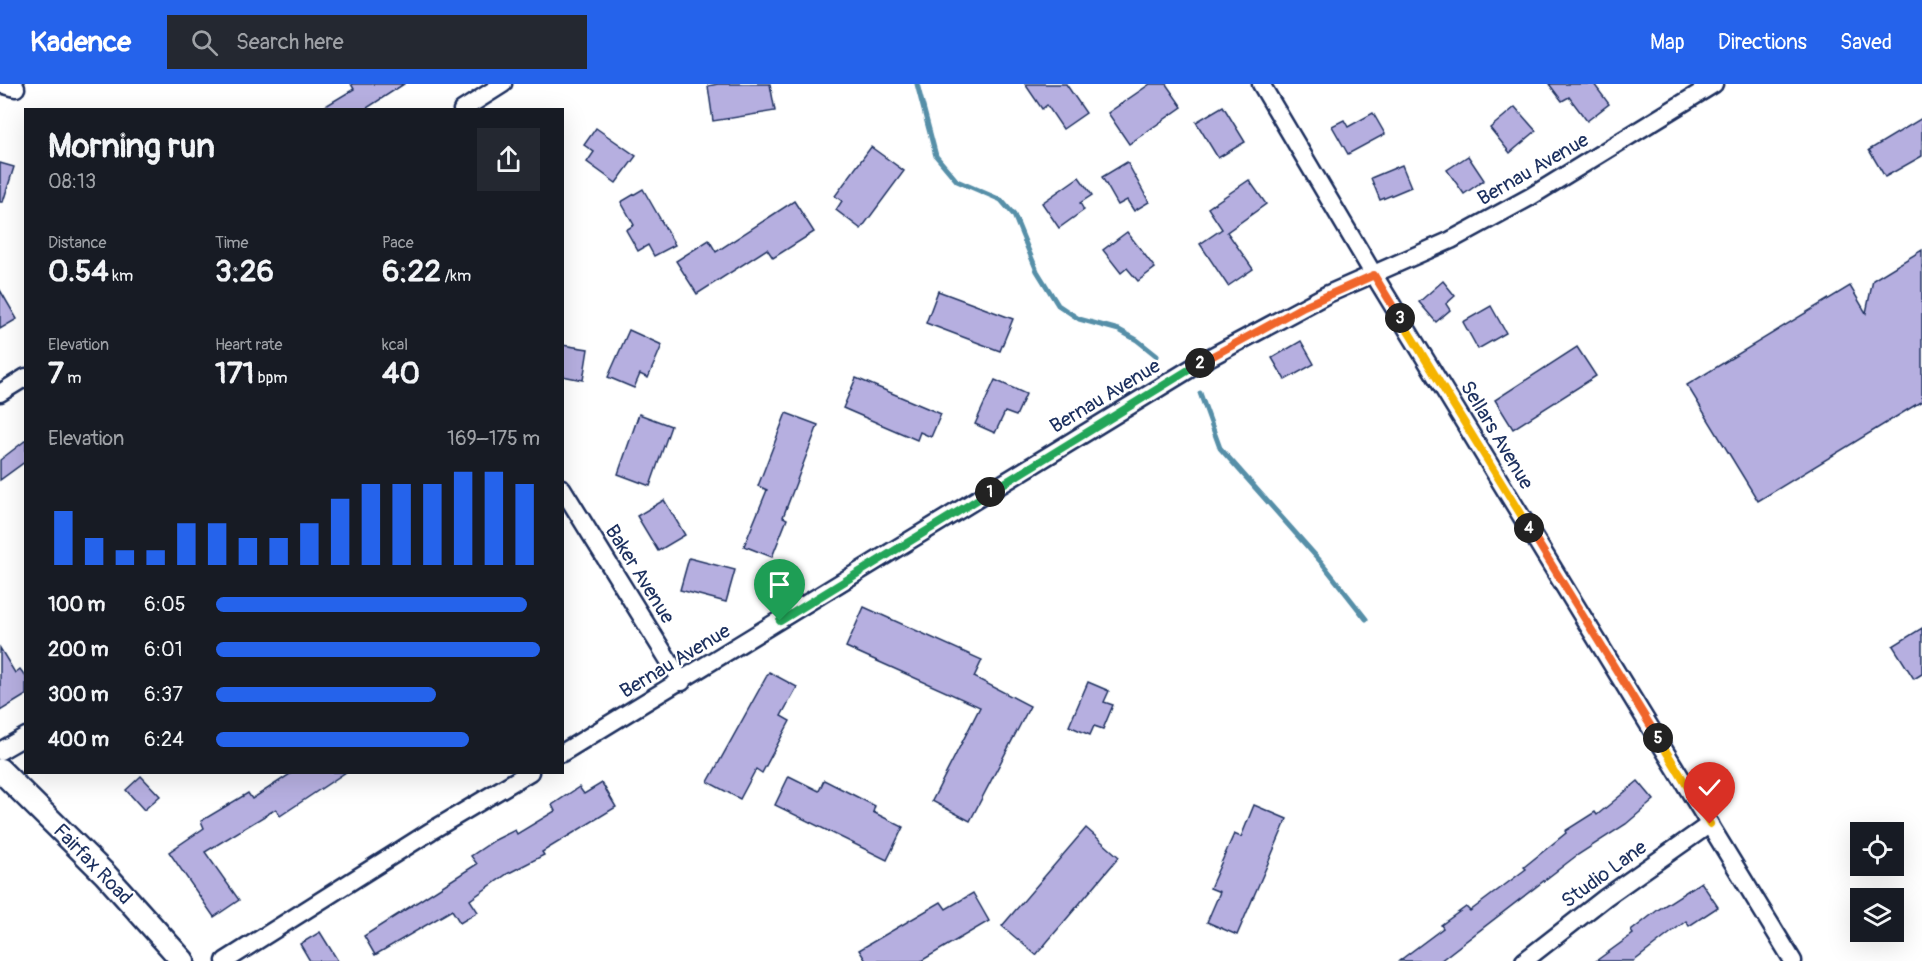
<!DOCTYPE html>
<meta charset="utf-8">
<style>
body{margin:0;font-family:Pangolin,sans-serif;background:#242831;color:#f1f3f6;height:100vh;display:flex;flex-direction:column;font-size:22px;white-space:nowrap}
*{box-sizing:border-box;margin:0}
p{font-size:20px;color:#9ea1a6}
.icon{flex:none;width:33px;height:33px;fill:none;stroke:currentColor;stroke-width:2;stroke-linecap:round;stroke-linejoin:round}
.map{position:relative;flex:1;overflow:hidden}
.drawer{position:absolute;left:24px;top:24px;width:540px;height:666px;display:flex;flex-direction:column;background:#171b24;border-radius:0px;box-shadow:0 6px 24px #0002}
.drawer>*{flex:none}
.fabs{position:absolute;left:1850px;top:738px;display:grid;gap:12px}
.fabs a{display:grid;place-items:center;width:54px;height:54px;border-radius:0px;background:#171b24;box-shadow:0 6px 24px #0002;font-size:30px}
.pin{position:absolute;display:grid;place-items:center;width:51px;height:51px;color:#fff;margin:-62px -26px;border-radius:50% 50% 50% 0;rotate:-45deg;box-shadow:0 0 6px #0007}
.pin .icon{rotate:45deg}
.km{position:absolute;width:30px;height:30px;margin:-15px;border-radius:50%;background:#222;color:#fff;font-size:16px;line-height:30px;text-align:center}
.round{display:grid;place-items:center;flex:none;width:63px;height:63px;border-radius:0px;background:#242831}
.headline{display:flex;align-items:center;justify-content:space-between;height:102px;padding:0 24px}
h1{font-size:33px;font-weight:700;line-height:45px}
.metrics{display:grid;grid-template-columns:repeat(3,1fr);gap:9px;height:102px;padding:6px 24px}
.metrics div{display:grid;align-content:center}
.metrics b{font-size:30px;font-weight:700}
.metrics small{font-size:16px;font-weight:400}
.metrics p{font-size:16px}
.chart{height:168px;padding:12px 24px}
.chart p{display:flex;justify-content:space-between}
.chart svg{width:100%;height:108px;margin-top:6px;stroke:#2563eb;stroke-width:6}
ul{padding:0 24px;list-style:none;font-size:20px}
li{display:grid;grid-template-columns:96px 72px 1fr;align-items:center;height:45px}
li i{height:15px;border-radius:8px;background:#2563eb}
header{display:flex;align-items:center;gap:36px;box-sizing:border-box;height:84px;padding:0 30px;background:#2563eb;color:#fff}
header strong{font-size:28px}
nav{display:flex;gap:33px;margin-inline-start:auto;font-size:21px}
.search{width:420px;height:54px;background:#242831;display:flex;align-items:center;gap:15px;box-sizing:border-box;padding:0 21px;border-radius:0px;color:#9ea1a6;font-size:22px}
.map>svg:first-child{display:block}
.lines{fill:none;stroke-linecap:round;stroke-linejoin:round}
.stream{stroke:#578fa8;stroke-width:5}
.building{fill:#b6afe0;stroke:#1b2f5e;stroke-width:1.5}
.street-casing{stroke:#1b2f5e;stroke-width:21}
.secondary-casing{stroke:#1b2f5e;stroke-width:27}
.street{stroke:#fff;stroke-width:16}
.secondary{stroke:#fff;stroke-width:22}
.split-1-casing{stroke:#fff;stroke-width:12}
.split-2-casing{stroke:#fff;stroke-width:12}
.split-3-casing{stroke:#fff;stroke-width:12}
.split-4-casing{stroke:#fff;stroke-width:12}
.split-5-casing{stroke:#fff;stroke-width:12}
.split-6-casing{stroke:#fff;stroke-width:12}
.split-1{stroke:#22a559;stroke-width:8}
.split-2{stroke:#22a559;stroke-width:8}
.split-3{stroke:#f0652b;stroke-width:8}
.split-4{stroke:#f5b400;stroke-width:8}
.split-5{stroke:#f0652b;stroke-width:8}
.split-6{stroke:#f5b400;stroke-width:8}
.labels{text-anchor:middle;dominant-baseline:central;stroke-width:4.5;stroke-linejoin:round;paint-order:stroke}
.street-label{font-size:20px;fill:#1b2f5e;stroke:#fff}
</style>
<header>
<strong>Kadence</strong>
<div class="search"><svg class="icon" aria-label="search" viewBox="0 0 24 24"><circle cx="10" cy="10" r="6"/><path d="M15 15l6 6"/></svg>Search here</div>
<nav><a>Map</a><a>Directions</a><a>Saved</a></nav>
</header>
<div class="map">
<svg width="1922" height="877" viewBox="0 0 1922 877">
<rect width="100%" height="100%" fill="#fff"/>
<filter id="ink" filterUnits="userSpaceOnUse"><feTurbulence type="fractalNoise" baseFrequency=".0167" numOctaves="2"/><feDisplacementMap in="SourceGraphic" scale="12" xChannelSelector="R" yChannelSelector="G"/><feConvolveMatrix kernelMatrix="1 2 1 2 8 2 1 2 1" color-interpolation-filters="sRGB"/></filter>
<g filter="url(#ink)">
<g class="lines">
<g class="stream">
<path d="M917,0L936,72L957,97L1001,116L1014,131L1037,187L1058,221L1079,235L1119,246L1137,256L1157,272"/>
<path d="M1200,309L1220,364L1322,479L1366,535"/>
</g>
</g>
<g class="building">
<path d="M351,0H404L364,26H319L354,5Z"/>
<path d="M718,0H770L775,27L713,37L708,2Z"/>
<path d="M1025,0H1066L1086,29L1063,45L1047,21L1042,25Z"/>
<path d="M1150,0H1166L1182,23L1129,60L1108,29Z"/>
<path d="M1549,0H1594L1609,20L1587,37L1569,13L1562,17Z"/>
<path d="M1223,22L1245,58L1218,74L1196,38Z"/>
<path d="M1515,23L1536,47L1510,69L1490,44Z"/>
<path d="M1373,29L1385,50L1348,70L1332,42L1344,36L1348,43Z"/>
<path d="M1922,34V72L1885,93L1869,66Z"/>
<path d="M596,44L636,72L616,99L587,78L594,68L584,61Z"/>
<path d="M871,63L904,87L861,145L836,126L842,117L835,112Z"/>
<path d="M1468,72L1484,96L1464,110L1447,86Z"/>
<path d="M1127,78L1149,118L1134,127L1127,116L1118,121L1102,93Z"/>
<path d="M0,79L14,83L3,118H0Z"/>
<path d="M1402,81L1411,103L1380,116L1371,94Z"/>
<path d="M1079,93L1092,111L1080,119L1084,126L1059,144L1042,119Z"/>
<path d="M1249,96L1266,120L1227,148L1253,185L1228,202L1200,160L1222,145L1208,124Z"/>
<path d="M643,105L675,161L654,172L648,161L638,167L626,146L634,141L621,118Z"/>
<path d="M794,117L814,148L773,174L767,165L697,210L676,177L709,156L716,168Z"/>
<path d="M1127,148L1155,184L1138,197L1127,184L1121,189L1103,166Z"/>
<path d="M1922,166V317L1758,417L1687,301L1850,202L1866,229L1873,196Z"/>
<path d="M1443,197L1455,212L1446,220L1450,226L1436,238L1419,218Z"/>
<path d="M0,206L17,235L0,245Z"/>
<path d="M938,207L1013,235L1000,267L926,239Z"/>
<path d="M1491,222L1506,249L1478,265L1463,238Z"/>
<path d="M629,246L662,261L648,294L640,290L634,304L608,293Z"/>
<path d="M1301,257L1314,280L1285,296L1272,274Z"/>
<path d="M562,261L588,265L583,296L562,292Z"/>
<path d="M1577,263L1596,292L1513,345L1495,316Z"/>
<path d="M856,294L941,330L931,353L920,348L917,356L843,324Z"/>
<path d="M995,296L1026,310L1016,332L1005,328L995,349L975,340Z"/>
<path d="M786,329L818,341L783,433L787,435L772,473L744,462L767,406L758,402Z"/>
<path d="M639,330L671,342L650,402L618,390Z"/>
<path d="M26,356V377L0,396V376Z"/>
<path d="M664,416L685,451L658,467L637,432Z"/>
<path d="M689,474L735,486L726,518L680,506Z"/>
<path d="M864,523L982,576L974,593L1030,622L970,737L932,717L980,623L846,563Z"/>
<path d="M1922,544V590L1914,595L1893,562Z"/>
<path d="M0,564L15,589L20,585L26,593V611L0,627Z"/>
<path d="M769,588L797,603L781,632L790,637L762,689L756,685L740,715L708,698Z"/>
<path d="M1088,598L1109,607L1104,618L1113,621L1103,645L1094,642L1090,651L1069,642Z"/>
<path d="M293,688H346L280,732L276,725L205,768L239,816L214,833L169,768L204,744L201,737L248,709L252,715Z"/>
<path d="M141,692L160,712L144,726L126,706Z"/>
<path d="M789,692L819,707L824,696L875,722L873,728L903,743L887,776L775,721Z"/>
<path d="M1638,697L1654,716L1626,740L1576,772L1440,877H1399L1443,844L1441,841L1466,823L1470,827L1526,785L1524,783L1566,749L1565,747L1595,728L1597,731Z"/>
<path d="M602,699L616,723L542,768L544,771L507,790L470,816L478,828L460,839L452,826L375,871L364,852L477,780L471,772L495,756L515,746L517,750L555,727L552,721L579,703L584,710Z"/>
<path d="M1254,721L1287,735L1237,851L1207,838L1220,808L1210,804L1234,750L1241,753Z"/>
<path d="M1086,744L1119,773L1036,871L1002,842Z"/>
<path d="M1701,798L1718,823L1689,842L1686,837L1634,877H1596L1633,850L1631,847L1659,825Z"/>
<path d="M973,809L989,837L921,877H866L859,866L941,818L946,825Z"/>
<path d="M320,848L338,877H310L300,860Z"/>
</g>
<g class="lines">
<g class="street-casing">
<g id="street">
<path d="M1,0L16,4"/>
<path d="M1261,0L1374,191L1793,877"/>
<path d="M462,26L503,0"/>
<path d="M0,309L26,293"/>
<path d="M562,404L682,598"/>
<path d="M0,667L26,652"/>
<path d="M562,669L1203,277L1328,210L1451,156L1530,113L1714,0"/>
<path d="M225,877L431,747L530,688"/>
<path d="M1524,877L1606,813L1710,740"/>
</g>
</g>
<g class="secondary-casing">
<path id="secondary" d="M0,686L105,790L183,877"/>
</g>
<use href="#street" class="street"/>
<use href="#secondary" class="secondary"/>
</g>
</g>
<g class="lines" filter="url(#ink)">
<g class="split-1-casing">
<path id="split-1" d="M780,537L990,408"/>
</g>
<g class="split-2-casing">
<path id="split-2" d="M990,408L1200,279"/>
</g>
<g class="split-3-casing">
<path id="split-3" d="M1200,279L1304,222L1374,191L1400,234"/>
</g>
<g class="split-4-casing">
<path id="split-4" d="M1400,234L1529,444"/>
</g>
<g class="split-5-casing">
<path id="split-5" d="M1529,444L1658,654"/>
</g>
<g class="split-6-casing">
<path id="split-6" d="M1658,654L1710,740"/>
</g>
<use href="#split-1" class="split-1"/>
<use href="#split-2" class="split-2"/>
<use href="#split-3" class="split-3"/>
<use href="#split-4" class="split-4"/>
<use href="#split-5" class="split-5"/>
<use href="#split-6" class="split-6"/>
</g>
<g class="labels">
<g class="street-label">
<text transform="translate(1533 85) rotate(-30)">Bernau Avenue</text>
<text transform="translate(1105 312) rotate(-31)">Bernau Avenue</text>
<text transform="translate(1497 351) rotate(59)">Sellars Avenue</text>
<text transform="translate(640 490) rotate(58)">Baker Avenue</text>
<text transform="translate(675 577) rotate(-31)">Bernau Avenue</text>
<text transform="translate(93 780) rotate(46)">Fairfax Road</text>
<text transform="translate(1604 790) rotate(-36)">Studio Lane</text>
</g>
</g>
</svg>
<div class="fabs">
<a><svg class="icon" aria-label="locate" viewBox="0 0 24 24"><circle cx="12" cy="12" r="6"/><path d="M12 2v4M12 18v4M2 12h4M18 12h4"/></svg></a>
<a><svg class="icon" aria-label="layers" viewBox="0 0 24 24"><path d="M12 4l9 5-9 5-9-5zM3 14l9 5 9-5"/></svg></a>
</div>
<div class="pin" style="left:780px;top:537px;background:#1e9e55"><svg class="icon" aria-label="arrive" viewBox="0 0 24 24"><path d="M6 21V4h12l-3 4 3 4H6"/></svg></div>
<div class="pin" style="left:1710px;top:740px;background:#d93025"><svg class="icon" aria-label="check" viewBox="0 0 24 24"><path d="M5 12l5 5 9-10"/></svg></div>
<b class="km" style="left:990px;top:408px">1</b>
<b class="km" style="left:1200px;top:279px">2</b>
<b class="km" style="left:1400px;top:234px">3</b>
<b class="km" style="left:1529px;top:444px">4</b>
<b class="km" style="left:1658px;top:654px">5</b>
<section class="drawer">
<div class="headline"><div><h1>Morning run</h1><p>08:13</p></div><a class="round"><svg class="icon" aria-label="share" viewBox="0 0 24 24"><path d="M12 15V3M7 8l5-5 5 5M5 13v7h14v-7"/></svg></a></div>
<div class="metrics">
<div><p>Distance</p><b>0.54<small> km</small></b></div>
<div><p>Time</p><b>3:26</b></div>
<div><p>Pace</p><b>6:22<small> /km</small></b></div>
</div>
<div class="metrics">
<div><p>Elevation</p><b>7<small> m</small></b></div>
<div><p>Heart rate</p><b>171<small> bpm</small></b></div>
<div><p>kcal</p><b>40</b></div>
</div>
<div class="chart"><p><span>Elevation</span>169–175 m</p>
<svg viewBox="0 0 160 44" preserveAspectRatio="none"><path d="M5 44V22M15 44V33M25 44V38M35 44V38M45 44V27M55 44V27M65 44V33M75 44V33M85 44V27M95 44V17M105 44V11M115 44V11M125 44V11M135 44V6M145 44V6M155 44V11"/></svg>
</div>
<ul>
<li><b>100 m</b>6:05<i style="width:96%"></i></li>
<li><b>200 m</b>6:01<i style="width:100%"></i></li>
<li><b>300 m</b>6:37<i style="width:68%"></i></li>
<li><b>400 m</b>6:24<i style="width:78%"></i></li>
</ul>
</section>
</div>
